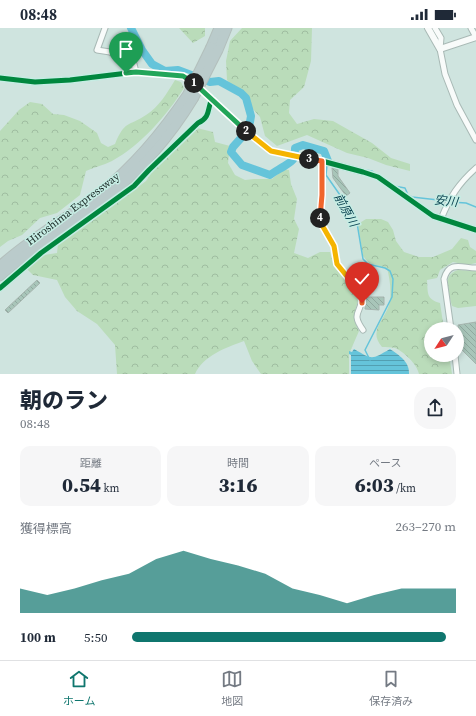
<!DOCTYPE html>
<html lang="ja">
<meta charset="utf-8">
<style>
body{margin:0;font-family:"Source Serif 4","Noto Sans JP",serif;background:#f6f6f7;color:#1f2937;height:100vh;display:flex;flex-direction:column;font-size:15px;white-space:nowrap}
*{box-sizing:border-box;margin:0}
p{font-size:13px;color:#747a83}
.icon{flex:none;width:22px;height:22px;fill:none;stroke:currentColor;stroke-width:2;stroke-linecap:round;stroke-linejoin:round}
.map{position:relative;height:346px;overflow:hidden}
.sheet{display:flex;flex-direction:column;background:#fff;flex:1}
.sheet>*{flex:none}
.needle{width:26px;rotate:234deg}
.buttons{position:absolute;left:424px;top:294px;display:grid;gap:8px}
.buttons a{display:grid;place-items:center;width:40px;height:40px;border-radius:50%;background:#fff;box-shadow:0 2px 6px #0003;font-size:20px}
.pin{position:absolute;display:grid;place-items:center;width:34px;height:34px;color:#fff;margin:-41px -17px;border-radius:50% 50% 50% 0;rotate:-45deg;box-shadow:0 0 4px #0007}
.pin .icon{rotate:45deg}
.km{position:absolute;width:20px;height:20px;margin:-10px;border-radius:50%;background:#222;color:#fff;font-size:11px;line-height:20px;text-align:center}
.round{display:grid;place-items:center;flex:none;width:42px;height:42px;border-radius:16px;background:#f6f6f7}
.overview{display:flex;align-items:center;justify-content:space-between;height:68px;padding:0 20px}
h1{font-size:22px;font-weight:800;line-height:30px}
.stats{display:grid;grid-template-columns:repeat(3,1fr);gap:6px;height:68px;padding:4px 20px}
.stats div{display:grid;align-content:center;border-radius:10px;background:#f6f6f7;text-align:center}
.stats b{font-size:20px;font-weight:800}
.stats small{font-size:11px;font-weight:400}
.stats p{font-size:11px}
.chart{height:112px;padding:8px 20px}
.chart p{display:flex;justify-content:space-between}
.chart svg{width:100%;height:72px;margin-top:4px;fill:#0f766e;opacity:.7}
ul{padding:0 20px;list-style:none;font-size:13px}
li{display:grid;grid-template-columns:64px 48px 1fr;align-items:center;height:30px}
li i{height:10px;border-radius:5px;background:#0f766e}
.status{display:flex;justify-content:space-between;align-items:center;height:28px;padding:0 20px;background:#fff;direction:ltr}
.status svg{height:11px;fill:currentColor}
.dock{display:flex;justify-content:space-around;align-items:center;height:56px;border-top:1px solid #e0e1e3;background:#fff;font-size:11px;color:#747a83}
.dock a{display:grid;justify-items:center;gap:2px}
.dock .selected{color:#0f766e}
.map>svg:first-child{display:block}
.forest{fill:url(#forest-crowns)}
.water{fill:url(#water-rules)}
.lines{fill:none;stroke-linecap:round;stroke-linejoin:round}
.stream{stroke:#65c4da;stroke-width:1.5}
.river{stroke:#65c4da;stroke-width:8}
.building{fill:url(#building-back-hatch);stroke:#a5b4ae}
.minor-casing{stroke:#a8b9b5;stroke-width:7}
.tertiary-casing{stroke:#a8b9b5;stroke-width:8}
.motorway-casing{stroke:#b3bfbc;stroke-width:11}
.minor{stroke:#f8fbfa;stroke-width:5}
.tertiary{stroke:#f8fbfa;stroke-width:6}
.motorway{stroke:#bacbcb;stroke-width:9}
.motorway-bridge-casing{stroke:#b3bfbc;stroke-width:11;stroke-linecap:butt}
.motorway-bridge{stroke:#bacbcb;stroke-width:9}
.cycleway-casing{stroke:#c6ede4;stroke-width:8}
.cycleway{stroke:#00873e;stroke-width:5}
.split-1-casing{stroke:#fff;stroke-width:8}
.split-2-casing{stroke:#fff;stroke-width:8}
.split-3-casing{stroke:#fff;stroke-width:8}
.split-4-casing{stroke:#fff;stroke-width:8}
.split-5-casing{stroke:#fff;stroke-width:8}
.split-6-casing{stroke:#fff;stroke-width:8}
.split-1{stroke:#22a559;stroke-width:5}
.split-2{stroke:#22a559;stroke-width:5}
.split-3{stroke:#f5b400;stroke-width:5}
.split-4{stroke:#f0652b;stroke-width:5}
.split-5{stroke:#f5b400;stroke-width:5}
.split-6{stroke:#f0652b;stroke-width:5}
.labels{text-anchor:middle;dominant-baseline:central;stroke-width:3;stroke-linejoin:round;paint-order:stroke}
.street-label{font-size:11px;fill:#1b2a27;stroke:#c6ede4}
.water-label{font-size:12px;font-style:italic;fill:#0b4351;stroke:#c6ede4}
</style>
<div class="status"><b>08:48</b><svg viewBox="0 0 49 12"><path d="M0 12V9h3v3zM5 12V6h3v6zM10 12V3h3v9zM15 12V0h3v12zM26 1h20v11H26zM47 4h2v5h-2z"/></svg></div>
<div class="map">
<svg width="476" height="346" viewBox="0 0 476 346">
<defs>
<pattern id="forest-crowns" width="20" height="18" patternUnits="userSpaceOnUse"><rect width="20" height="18" fill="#badcba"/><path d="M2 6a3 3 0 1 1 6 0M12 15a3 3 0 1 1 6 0" fill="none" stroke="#9fbda0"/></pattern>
<pattern id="water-rules" width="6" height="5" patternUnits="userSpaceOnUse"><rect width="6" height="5" fill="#65c4da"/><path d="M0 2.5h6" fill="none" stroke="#529fb1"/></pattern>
<pattern id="building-back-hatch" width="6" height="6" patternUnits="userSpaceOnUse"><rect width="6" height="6" fill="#a8c5b9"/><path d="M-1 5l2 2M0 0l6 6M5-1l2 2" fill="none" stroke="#90a99f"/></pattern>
</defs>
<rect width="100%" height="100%" fill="#cfe4df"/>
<g class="forest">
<path d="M179,0H205V8L193,15Z"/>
<path d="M242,0H312L311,33L304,59L290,72L289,85L297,96L314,91L333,93L372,115L391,130L410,136V143L386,137L368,130L347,125L307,107L277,118L265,108L260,89L227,52L226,33L230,13Z"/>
<path d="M175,52L181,54L184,60C167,87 141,117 112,133C104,137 95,139 86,143L80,167L57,185L40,190L22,207L8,213L0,219V103L19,82L30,74L42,76L53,86L64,87L80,93L97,105L101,115L108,119L115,116C125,92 128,99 146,87C159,79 167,65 175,52Z"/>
<path d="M197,100L213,104L215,114L230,118L228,135L235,147L245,152L254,151H272L284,141L289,142L291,156L297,171L294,191L299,201L294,225L308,230L320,224H330C332,231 334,238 339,244C346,254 354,262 358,273C354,286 353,291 359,303L349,326V346H261L252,333L244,313C227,319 203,328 195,346H117L115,317L97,296L77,283L65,269L57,252L33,247L27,241L44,227L57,225L58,216L92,193L146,153L154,141Z"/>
<path d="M366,191H381L388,194L393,202L396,213L404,224L419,229H433L452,221L461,210L468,212L470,219L476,223V235L467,237L453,234L440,242L437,250L427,252C428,265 426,271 440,275L444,301H431V327H449L452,346H419C417,336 404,324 395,320C391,319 386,319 382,319C368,303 384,293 389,277C392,266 390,251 387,240L369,235L363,228L358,196Z"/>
<path d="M458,242L476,243V278L458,280L452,278C449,264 441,247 458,242Z"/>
</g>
<path class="water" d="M354,321C373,332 371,332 390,321C399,327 410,334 409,346H351V327L349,326V323L352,324Z"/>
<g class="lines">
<g class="stream">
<path d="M334,134L350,138"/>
<path d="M327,137L326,147L347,177L357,195L363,231L368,236L385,240L390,243L393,251L392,269L365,322L370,332"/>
<path d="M365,142L372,143L376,146"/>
<path d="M394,158L405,160L408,167L412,169L447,173"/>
<path d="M451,174L466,175L476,179"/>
</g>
<path class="river" d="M131,0L142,22L152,36L165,43L178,42L210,54L219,53L241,65L246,70L251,88L250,94L243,103L241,110L233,119L231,124L242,137L270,147C275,143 293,134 294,130C295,127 295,123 295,120L303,117L324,123L328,133"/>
</g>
<g class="building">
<path d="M332,140L338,141V148L350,165L346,168L333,150Z"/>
<path d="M37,252L40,255L8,285L5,282Z"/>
<path d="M366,269H384V277H379V282L365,281Z"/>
<path d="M476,294V336L462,322L458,297Z"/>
</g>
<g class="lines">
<g class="minor-casing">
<g id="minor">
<path d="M105,0L97,22L110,24L134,36L136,44"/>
<path d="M435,0L441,10L440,21L445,46L457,77L476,112"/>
<path d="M471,0L476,9"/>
<path d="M0,50L35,54L70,52L136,44L183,48L189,50L243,100L271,123L322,133L363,144L378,149L433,188L476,202"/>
<path d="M322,133V167L320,191L322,197L334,218L337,236L362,269C362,285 350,284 363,302"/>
<path d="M441,191C450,169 458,156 476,140"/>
<path d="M0,260L41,225L134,158L149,142L198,95C211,89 207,81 212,70"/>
<path d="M451,301L444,251C449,232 462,240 476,240"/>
<path d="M455,327L457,346"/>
</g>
</g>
<g class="tertiary-casing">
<path id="tertiary" d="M428,0L440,21L476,9"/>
</g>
<g class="motorway-casing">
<g id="motorway">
<path d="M211,19L219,0"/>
<path d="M218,22L227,0"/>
<path d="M0,238C30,210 68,190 101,164C136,136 163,103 188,66"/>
<path d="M0,248C33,218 72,197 107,169C142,141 170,109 193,71"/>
</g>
</g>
<use href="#minor" class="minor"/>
<use href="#tertiary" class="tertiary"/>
<use href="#motorway" class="motorway"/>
<g class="motorway-bridge-casing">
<g id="motorway-bridge">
<path d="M188,66L211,19"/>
<path d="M193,71L218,22"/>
</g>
</g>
<use href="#motorway-bridge" class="motorway-bridge"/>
<g class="cycleway-casing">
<g id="cycleway">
<path d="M0,50L35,54L70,52L136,44L183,48L189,50L243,100L271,123L322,133L363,144L378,149L433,188L476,202"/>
<path d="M0,260L41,225L134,158L149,142L198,95C211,89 207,81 212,70"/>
</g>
</g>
<use href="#cycleway" class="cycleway"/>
</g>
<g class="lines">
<g class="split-1-casing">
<path id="split-1" d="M126,45L136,44L183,48L194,55"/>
</g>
<g class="split-2-casing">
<path id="split-2" d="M194,55L246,103"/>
</g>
<g class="split-3-casing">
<path id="split-3" d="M246,103L271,123L309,131"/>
</g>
<g class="split-4-casing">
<path id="split-4" d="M309,131L322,133V167L320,190"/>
</g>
<g class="split-5-casing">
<path id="split-5" d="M320,190L322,197L334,218L337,236L350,252"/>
</g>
<g class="split-6-casing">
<path id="split-6" d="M350,252L362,269V275"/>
</g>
<use href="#split-1" class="split-1"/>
<use href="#split-2" class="split-2"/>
<use href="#split-3" class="split-3"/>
<use href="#split-4" class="split-4"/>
<use href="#split-5" class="split-5"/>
<use href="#split-6" class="split-6"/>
</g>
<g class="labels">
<g class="street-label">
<text transform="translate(73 181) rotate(-37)">Hiroshima Expressway</text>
</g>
<g class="water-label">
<text transform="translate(446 173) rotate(6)">安川</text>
<text transform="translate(346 182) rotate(61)">前原川</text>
</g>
</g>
</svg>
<div class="buttons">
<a><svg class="needle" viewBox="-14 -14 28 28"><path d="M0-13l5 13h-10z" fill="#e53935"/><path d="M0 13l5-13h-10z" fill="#747a83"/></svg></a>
</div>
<div class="pin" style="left:126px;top:45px;background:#1e9e55"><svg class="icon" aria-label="arrive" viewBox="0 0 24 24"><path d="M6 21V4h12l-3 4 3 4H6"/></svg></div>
<div class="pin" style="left:362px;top:275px;background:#d93025"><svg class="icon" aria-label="check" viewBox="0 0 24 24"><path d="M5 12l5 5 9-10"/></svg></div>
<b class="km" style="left:194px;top:55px">1</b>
<b class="km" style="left:246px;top:103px">2</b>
<b class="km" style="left:309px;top:131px">3</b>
<b class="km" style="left:320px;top:190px">4</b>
</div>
<section class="sheet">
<div class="overview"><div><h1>朝のラン</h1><p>08:48</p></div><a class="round"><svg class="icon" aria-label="share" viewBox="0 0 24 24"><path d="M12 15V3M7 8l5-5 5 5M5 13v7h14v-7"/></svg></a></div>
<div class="stats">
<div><p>距離</p><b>0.54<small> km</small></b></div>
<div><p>時間</p><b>3:16</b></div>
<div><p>ペース</p><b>6:03<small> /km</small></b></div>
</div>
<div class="chart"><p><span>獲得標高</span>263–270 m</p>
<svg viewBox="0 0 160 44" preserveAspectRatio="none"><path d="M0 44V29L10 33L20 29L30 24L40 20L50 11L60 6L70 11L80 15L90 20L100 29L110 33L120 38L130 33L140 29L150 29L160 29V44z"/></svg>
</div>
<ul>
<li><b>100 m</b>5:50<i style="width:97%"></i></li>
</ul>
</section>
<nav class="dock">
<a class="selected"><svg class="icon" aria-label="home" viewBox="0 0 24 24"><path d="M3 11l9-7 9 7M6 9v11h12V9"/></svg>ホーム</a>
<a><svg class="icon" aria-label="map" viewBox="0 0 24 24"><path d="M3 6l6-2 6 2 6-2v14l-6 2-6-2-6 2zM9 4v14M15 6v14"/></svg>地図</a>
<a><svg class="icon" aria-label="saved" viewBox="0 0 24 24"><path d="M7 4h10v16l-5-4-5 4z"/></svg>保存済み</a>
</nav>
